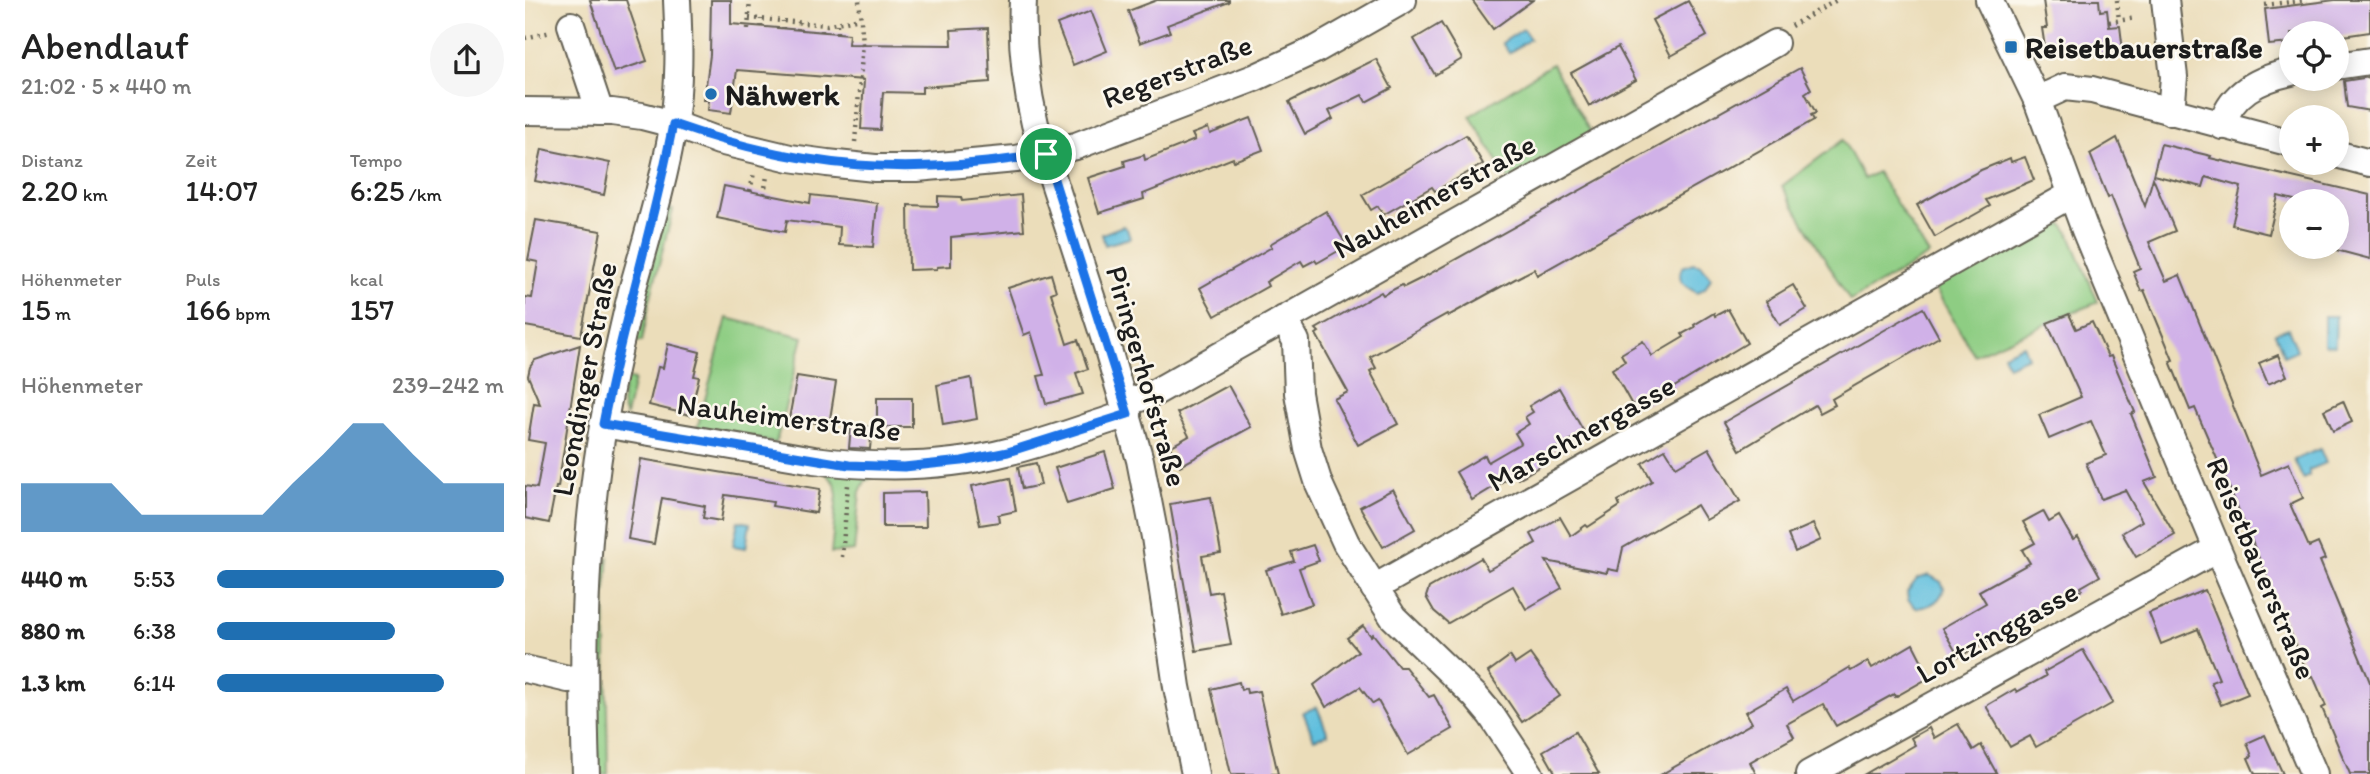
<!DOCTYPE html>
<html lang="de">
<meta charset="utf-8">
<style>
body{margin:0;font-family:Itim,sans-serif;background:#f6f6f6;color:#222;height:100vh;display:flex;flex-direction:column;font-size:26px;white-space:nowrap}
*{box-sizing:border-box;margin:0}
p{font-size:23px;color:#767676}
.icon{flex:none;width:38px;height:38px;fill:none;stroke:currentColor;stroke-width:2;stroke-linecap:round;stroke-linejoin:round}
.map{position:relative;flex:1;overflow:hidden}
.sheet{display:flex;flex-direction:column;background:#fff;width:525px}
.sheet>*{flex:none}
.tools{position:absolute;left:1754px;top:21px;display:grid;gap:14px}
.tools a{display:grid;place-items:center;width:70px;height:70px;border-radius:50%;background:#fff;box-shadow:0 4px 18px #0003;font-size:35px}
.pin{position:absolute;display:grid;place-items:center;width:60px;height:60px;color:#fff;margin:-30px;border:4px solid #fff;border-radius:50%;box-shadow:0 2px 7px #0007}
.round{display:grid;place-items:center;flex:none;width:74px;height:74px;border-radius:37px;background:#f6f6f6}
.head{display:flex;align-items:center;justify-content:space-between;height:119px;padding:0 21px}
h1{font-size:38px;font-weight:600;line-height:52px}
.figures{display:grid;grid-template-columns:repeat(3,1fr);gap:10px;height:119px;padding:7px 21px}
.figures div{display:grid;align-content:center}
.figures b{font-size:30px;font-weight:600}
.figures small{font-size:19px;font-weight:400}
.figures p{font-size:19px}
.chart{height:196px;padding:14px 21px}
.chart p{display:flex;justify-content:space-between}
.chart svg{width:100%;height:126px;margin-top:7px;fill:#1f6fb2;opacity:.7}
ul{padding:0 21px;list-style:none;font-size:23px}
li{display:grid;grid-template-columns:112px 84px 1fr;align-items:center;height:52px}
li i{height:18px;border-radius:9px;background:#1f6fb2}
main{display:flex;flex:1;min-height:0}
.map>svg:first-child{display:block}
.green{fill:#8ecd83;stroke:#557450;stroke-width:2}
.water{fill:#60bfde;stroke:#3e6e7d;stroke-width:2}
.building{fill:#d0b1e8}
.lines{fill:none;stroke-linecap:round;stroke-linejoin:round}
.minor-casing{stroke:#646053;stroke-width:30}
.path{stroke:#646053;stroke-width:4.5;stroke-dasharray:2 5;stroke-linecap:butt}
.minor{stroke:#fff;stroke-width:26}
.route-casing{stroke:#fff;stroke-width:14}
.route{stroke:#1a73e8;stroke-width:9}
.poi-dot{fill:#1f6fb2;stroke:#fbf7ec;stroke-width:2.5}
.labels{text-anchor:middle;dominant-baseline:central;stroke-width:5;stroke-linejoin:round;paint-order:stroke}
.poi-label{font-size:30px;font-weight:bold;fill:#1c1c1c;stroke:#fbf7ec;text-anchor:start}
.street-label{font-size:30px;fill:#1c1c1c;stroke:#fbf7ec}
</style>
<main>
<section class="sheet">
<div class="head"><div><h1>Abendlauf</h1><p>21:02 · 5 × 440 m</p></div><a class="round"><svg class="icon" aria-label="share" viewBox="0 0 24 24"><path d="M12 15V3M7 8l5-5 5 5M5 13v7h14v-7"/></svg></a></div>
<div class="figures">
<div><p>Distanz</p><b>2.20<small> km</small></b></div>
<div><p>Zeit</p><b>14:07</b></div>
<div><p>Tempo</p><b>6:25<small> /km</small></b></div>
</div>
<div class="figures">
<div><p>Höhenmeter</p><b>15<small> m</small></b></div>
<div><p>Puls</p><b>166<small> bpm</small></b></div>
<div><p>kcal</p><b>157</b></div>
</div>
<div class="chart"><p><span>Höhenmeter</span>239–242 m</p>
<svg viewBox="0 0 160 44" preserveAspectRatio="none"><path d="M0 44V27L10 27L20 27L30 27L40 38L50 38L60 38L70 38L80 38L90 27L100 17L110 6L120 6L130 17L140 27L150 27L160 27V44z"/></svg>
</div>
<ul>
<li><b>440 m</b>5:53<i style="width:100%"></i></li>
<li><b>880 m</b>6:38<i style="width:62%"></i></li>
<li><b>1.3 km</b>6:14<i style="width:79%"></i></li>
</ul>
</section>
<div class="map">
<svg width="1845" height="774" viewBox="0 0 1845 774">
<rect width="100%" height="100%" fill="#fbf7ec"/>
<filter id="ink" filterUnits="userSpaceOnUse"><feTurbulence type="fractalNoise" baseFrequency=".0143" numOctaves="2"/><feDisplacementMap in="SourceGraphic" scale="14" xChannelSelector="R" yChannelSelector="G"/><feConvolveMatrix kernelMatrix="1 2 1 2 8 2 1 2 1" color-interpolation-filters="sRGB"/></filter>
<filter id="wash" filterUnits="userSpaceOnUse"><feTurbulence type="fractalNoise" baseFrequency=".00686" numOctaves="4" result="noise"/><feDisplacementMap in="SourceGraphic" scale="28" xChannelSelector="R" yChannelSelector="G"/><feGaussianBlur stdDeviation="1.57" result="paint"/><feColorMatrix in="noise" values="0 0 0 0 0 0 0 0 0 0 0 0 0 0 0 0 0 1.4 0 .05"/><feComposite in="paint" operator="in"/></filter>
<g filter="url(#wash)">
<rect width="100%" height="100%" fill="#ebddba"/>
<g class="green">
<path d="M1027,64L1067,135L985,181L945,116Z"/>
<path d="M1318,140L1339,179L1352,172L1404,255L1325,301L1257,186Z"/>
<path d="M141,208L148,210L125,300L117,342L109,341Z"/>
<path d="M1518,223L1538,225L1544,233L1573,302L1449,355L1408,285Z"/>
<path d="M202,318L278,337L251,443L172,429Z"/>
<path d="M101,378L109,380L101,416C94,403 98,392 101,378Z"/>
<path d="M298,470L353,475L340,481L335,492L329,551L306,553L312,495L310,483Z"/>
<path d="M84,556L80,596L83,774H72L71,583Z"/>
</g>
<g class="water">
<path d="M998,29L1005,39L984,53L977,43Z"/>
<path d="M598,226L602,229L605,238L580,245L577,234Z"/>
<path d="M1168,263L1176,265L1186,277L1180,288L1172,293C1160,286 1151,282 1157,267Z"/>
<path d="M1799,316H1811L1810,346L1799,345Z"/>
<path d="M1763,328L1772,350L1759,356L1750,333Z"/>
<path d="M1498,345L1503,357L1483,366L1478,354Z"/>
<path d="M1795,449L1801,463L1784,470V476L1778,479L1769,460Z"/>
<path d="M213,521L225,523L221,548L208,546Z"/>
<path d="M1404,575L1416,582L1419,588C1416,601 1405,607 1391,608L1383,600L1382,592L1392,579Z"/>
<path d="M792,707L803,734L789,739L778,712Z"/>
</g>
<g id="blocks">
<g class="building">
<path d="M65,0H101L122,61L89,72Z"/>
<path d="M186,0H206V24L324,34L323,44L427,45L426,30L463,28L465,82L397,87V93L358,92L355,130L336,129L339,80L212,70L206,113L183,110L184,100H179L185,55Z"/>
<path d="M632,0H704V2L642,25L645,32L615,43L603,11Z"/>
<path d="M947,0H1008L968,29Z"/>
<path d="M1518,0H1574L1575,11L1582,10L1584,27L1595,26L1598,51L1560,56V54L1548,55L1547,44L1520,48L1517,28H1522Z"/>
<path d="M1810,0H1845V32L1811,37V33H1766V43L1744,45L1740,9Z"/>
<path d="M1163,1L1182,36L1146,56L1127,20Z"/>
<path d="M566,11L582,51L548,65L532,24Z"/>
<path d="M916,23L937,59L910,75L889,39Z"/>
<path d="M1093,47L1111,80L1064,106L1046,73Z"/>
<path d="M851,59L867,88L841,102L837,95L804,111L808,119L780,134L764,102Z"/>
<path d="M1275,68L1286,89L1280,93L1291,113L1286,115L1289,120L1012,275L1009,269L990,279L923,316L922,314L845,357L851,368L845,371L873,424L833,445L809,399L823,392L791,334L794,332L791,329L856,292L858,295L877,285L879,287L897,278Z"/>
<path d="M1845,77V111L1822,107L1819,81Z"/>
<path d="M726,118L738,150L709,161L708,158L618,194L619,199L574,213L563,178L600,166L599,161L619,155L620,160L670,140L667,134L683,128L685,134Z"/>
<path d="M941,135L958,164L910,191L907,187L858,215L853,206L846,210L837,195Z"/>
<path d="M1592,138L1620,206L1628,178L1650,231L1624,242L1641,281L1655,275L1736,475L1764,463L1778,498L1765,504L1784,547L1793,543L1800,559L1795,561L1845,682V774H1825L1797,708L1801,706L1788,676L1784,677L1696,468L1670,408L1665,410L1645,361L1648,360L1619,290L1616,291L1608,271L1615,268L1586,196L1583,198L1565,154Z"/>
<path d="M1636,144L1686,156L1685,158L1845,195V259L1811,250V201H1773L1753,196L1744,234L1707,225L1716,187L1681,177L1678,187L1628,175Z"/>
<path d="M17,149L85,163L79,195L10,181Z"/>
<path d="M1500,157L1509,180L1461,200L1465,206L1410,237L1392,205L1456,170L1485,158L1486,162Z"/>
<path d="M199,186L285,203L286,195L352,203L348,247L314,245L315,227L262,220L260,232L192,218Z"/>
<path d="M496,195L499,230L426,237V266L412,267V269L384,270L383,205L413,206V196L436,197L437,201Z"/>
<path d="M801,211L822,246L792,263L790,260L779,266L776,261L741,282L743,286L690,316L675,288L747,247L745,244Z"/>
<path d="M11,220L76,231L56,336L0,326V297L7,298L13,262L3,260Z"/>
<path d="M526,274L531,291L526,293L542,344L553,340L563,369L551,373L558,394L521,404L513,376L519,375L506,332L499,335L483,288Z"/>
<path d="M1268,285L1282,309L1255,325L1241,301Z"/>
<path d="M1398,308L1414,337L1307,399L1310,405L1295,413L1290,405L1215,450L1199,422Z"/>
<path d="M1203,309L1222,343L1121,404L1118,398L1107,405L1087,369L1100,361L1096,354L1118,341L1127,356L1159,337L1157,334L1170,327L1169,325L1189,313L1190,316Z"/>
<path d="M1544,314L1551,329L1567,322L1583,357L1586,356L1610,412L1606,414L1632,477L1619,482L1650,535L1611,557L1597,533L1617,521L1600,490L1576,499L1561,463L1581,455L1566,421L1524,439L1514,415L1556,397L1522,323Z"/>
<path d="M143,344L175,352L169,376L174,377L165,415L124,405L133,367L138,368Z"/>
<path d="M55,345L33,487H31L24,523L0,518V486L12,488L20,443L3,440L9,403L15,404L3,376L5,367L10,360Z"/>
<path d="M1753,355L1762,376L1743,384L1734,363Z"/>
<path d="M272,376L311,382L304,425L264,419Z"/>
<path d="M446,378L452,419L418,425L412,385Z"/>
<path d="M703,385L726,427L655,466L645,447L664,436L652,413Z"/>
<path d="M1034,388L1059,432L1021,454L1025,460L1002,474L993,479L990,474L947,500L931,472L960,455L963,462L996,443L990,433L1004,424L1000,417L1008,412L1004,406Z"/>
<rect x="352" y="398" width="35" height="29"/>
<path d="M1818,401L1827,422L1808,431L1799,410Z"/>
<path d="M326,425L347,427L345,449L324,448Z"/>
<path d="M1184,448L1215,501L1181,520L1172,505L1098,548L1093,571L1083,569L1082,573L1021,561L1037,588L1001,609L988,586L923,623L909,611L901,597L904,588L956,558L963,570L1011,543L1006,534L1035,517L1046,536L1061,525L1063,527L1095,506L1093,501L1127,481L1117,463L1140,449L1151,467Z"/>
<path d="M580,452L590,489L542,504L530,468Z"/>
<path d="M116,459L295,489L291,513L247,506L248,502L200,495L196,521L178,518L180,506L137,498L129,544L103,539Z"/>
<path d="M511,463L516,485L497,489L493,467Z"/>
<path d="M485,478L491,511L473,515L474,522L455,525L447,486Z"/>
<path d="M868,489L890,529L858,547L835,507Z"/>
<path d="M400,492L401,527H358V493Z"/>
<path d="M686,497L696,553L677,556L684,593L696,591L706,645L671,651L645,504Z"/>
<path d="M1518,511L1524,522L1534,516L1548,540L1553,537L1575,576L1556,587L1557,590L1530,606L1528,604L1434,657L1417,628L1461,603L1454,591L1505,563L1497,550L1510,543L1498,522Z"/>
<path d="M1288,524L1296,540L1270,552L1263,535Z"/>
<path d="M788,545L794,561L774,568L787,604L756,614L741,570L769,561L766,552Z"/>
<path d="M1680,590L1723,694L1696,705L1686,682L1694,679L1673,629L1636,644L1624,613Z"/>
<path d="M838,626L846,636L848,634L874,667H880L904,697L909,695L928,729L883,755L853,701L848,704L835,687L801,707L789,685L833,651L822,638Z"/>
<path d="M1388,644L1405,677L1370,697L1369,694L1311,726L1298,704L1262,724L1269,737L1225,762L1231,774H1137L1227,723L1221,712L1261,689L1268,701L1324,668L1326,671L1343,661L1347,668Z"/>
<path d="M1558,650L1588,703L1511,747L1505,736L1485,747L1461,706L1490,689L1492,692L1521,676L1519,672Z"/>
<path d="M1005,654L1035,696L997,722L963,672L985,656L990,664Z"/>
<path d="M714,682L716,690L721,688L722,693L734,691L753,774H706L686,689Z"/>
<path d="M1433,724L1448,750L1456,745L1472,774H1340L1390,745L1386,738L1404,728L1409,738Z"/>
<path d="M1050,732L1061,751L1074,774H1031L1018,751Z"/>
<path d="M1740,735L1758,774H1730L1723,758L1727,756L1722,743Z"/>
</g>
</g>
</g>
<g filter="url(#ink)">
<use href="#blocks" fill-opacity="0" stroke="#646053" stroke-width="2"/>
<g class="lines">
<g class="minor-casing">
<g id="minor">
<path d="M498,0C496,43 500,82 510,124L582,346L615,460L630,537L652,687L670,774"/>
<path d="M1464,0L1512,100L1560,230L1689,541L1789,774"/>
<path d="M1640,0L1649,77L1646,112"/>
<path d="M46,25L75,112"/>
<path d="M1811,66L1845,61"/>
<path d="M1512,100L1540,87L1567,90L1766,143"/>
<path d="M0,111L87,112L117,116L148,124L194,141L265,158L302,163L350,168H392L491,159L551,146L729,78L792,49L878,0"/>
<path d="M1697,126C1705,93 1734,79 1766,72"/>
<path d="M1811,154L1845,163"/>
<path d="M759,319L771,341L773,393L783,449L794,484L821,543L868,617L950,696L966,715L1005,774"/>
<path d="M600,403L627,394L1250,43"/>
<path d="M78,424L289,460C356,469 421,468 486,451C526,441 564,426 603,414"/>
<path d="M849,588L1547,194"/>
<path d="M0,669L43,679L58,677"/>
<path d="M61,774C57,650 58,527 82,405C89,367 98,329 107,291C122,237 139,182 148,127C155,85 154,42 152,0"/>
<path d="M1284,774L1692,549"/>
</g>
</g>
<g class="path">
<path d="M1592,0L1594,21"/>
<path d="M1740,5L1782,0"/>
<path d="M224,18L302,25L335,18"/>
<path d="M1584,22L1611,18"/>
<path d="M1266,26L1312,0"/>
<path d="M236,27V19"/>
<path d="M223,29L225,0"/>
<path d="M258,29V21"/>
<path d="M273,30L274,22"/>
<path d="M297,32V25"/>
<path d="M312,33V23"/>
<path d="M0,38L26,32"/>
<path d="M330,142L338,43L334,0"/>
<path d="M225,191L229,173"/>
<path d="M239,194L242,176"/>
<path d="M317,557L323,485"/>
</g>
<use href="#minor" class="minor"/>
</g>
</g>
<g class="lines" filter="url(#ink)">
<g class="route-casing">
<path id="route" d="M148,124C279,170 384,177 521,154L603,414L483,452L437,461L379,467L324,465L78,424C97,323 129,225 148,124Z"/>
</g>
<use href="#route" class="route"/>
</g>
<g class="poi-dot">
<rect x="1479" y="40" width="14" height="14" rx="3.5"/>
<circle cx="186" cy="94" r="7"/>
</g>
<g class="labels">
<g class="poi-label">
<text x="1500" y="47">Reisetbauerstraße</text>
<text x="200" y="94">Nähwerk</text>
</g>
<g class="street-label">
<text transform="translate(652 71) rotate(-21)">Regerstraße</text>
<text transform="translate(909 196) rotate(-29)">Nauheimerstraße</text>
<text transform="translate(622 376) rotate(74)">Piringerhofstraße</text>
<text transform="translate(59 379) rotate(-79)">Leondinger Straße</text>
<text transform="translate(264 417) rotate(7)">Nauheimerstraße</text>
<text transform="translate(1056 433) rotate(-29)">Marschnergasse</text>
<text transform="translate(1737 568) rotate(67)">Reisetbauerstraße</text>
<text transform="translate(1472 632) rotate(-29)">Lortzinggasse</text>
</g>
</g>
</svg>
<div class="tools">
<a><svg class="icon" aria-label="locate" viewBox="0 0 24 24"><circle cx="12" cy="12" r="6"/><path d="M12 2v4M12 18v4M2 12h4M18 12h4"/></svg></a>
<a>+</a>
<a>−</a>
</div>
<div class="pin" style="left:521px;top:154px;background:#1e9e55"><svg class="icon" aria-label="arrive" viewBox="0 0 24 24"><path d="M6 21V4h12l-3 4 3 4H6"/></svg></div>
</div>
</main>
